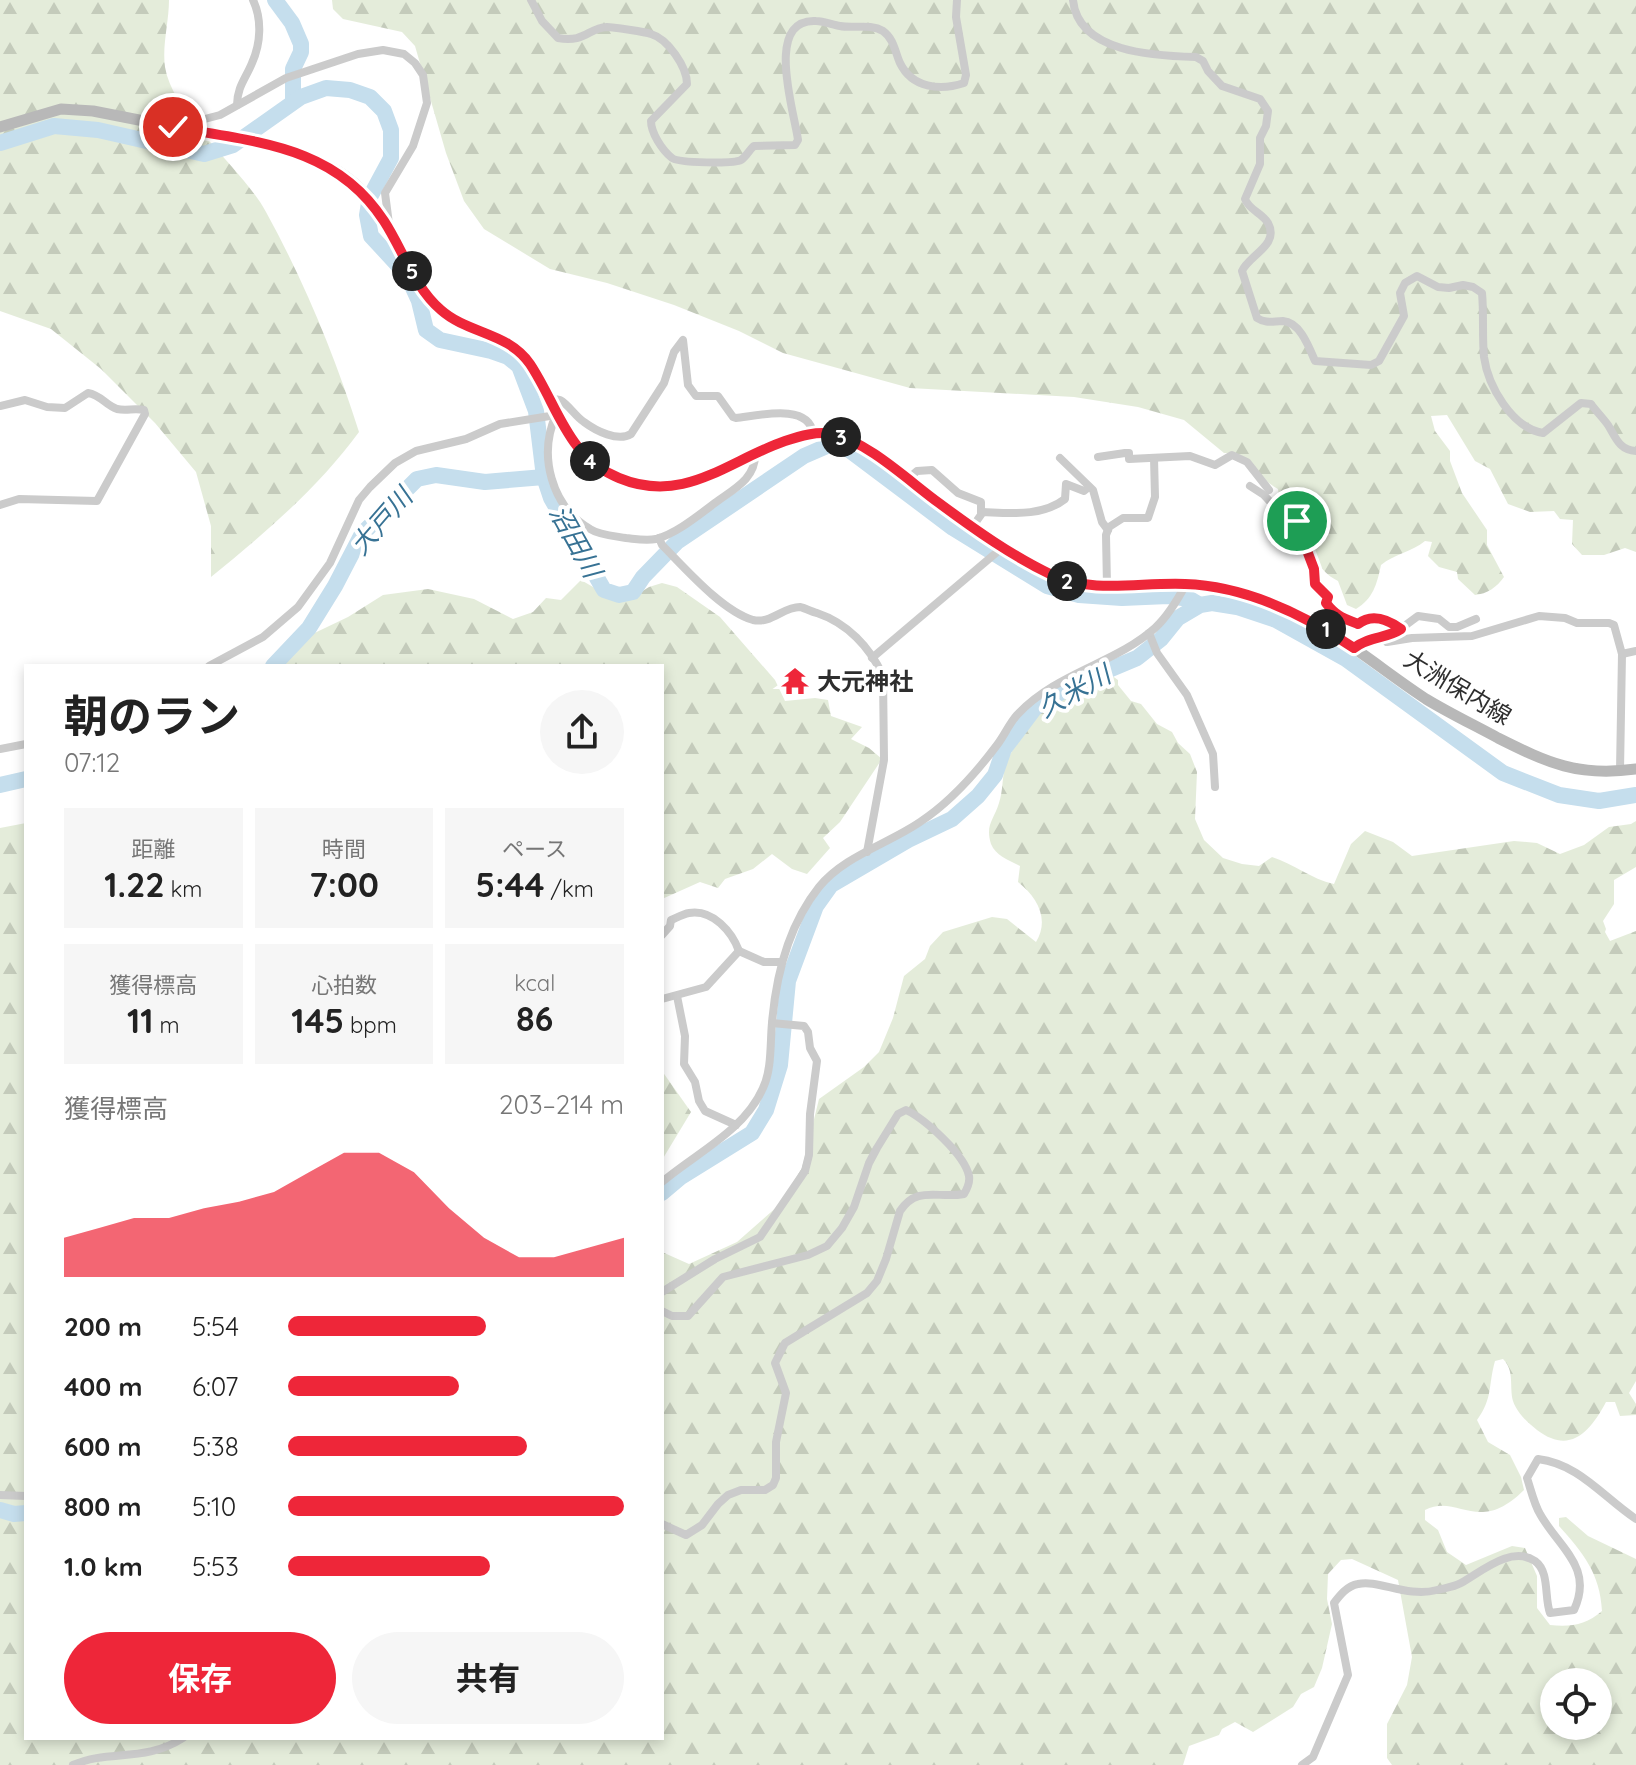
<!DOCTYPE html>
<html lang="ja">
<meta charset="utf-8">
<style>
body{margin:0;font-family:Quicksand,"Noto Sans JP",sans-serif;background:#f6f6f6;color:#222;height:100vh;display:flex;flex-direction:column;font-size:30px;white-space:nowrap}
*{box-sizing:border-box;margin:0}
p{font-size:26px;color:#767676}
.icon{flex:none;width:44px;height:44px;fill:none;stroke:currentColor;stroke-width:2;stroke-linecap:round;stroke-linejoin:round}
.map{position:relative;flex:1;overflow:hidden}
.sheet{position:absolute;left:24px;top:664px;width:640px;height:1076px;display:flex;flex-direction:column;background:#fff;border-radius:0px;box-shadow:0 4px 12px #0003}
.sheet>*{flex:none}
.fabs{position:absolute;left:1540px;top:1668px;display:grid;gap:16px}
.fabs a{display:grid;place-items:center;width:72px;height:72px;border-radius:50%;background:#fff;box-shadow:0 4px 12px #0003;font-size:40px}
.pin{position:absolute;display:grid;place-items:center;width:68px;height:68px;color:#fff;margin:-34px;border:4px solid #fff;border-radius:50%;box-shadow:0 2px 8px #0007}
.km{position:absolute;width:40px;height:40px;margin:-20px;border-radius:50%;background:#222;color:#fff;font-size:22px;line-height:40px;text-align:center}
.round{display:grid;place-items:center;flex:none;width:84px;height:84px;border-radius:42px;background:#f6f6f6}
.summary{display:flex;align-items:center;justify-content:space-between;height:136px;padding:0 40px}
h1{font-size:44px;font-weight:700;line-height:60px}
.figures{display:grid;grid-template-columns:repeat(3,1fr);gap:12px;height:136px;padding:8px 40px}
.figures div{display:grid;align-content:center;border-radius:0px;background:#f6f6f6;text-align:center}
.figures b{font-size:34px;font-weight:700}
.figures small{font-size:22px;font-weight:400}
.figures p{font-size:22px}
.chart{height:224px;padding:16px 40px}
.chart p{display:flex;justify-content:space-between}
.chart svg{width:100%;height:144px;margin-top:8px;fill:#ee2639;opacity:.7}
.button{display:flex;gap:16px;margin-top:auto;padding:16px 40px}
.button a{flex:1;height:92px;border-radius:48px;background:#ee2639;color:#fff;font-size:32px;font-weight:700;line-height:92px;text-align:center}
.button a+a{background:#f6f6f6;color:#222}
ul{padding:0 40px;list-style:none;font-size:26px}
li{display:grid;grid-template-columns:128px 96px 1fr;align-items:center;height:60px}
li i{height:20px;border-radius:10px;background:#ee2639}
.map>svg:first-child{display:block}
.forest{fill:url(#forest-firs);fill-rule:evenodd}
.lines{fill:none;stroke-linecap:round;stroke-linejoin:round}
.river{stroke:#c5deed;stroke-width:16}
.minor{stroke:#cbcbcb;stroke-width:8}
.secondary{stroke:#b8b8b8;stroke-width:11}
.route-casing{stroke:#fff;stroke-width:16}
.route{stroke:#ee2639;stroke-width:10}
.labels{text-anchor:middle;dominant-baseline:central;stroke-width:8;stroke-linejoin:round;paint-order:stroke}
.poi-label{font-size:24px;font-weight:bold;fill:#2e2e2e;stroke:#fff;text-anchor:start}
.street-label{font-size:24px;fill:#2e2e2e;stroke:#fff}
.water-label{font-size:26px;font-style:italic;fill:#377294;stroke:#fff}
</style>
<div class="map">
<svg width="1636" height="1765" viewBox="0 0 1636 1765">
<defs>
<pattern id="forest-firs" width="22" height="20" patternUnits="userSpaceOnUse" patternTransform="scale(2)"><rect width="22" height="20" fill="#e4ecda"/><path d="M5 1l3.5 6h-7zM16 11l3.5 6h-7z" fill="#c4cbbb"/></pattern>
</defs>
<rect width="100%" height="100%" fill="#fff"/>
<g class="forest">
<path d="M0,0H169C169,22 162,45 165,67C173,116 243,169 266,212C304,281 335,356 359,432C318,488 265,533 211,577V526L196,472L155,423L101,369L51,329L0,311Z"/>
<path d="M332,0H1636V552L1625,548L1604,555H1582L1572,544L1573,520L1560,519L1554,511L1530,512L1508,504L1490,469L1475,461L1447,415L1431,416L1435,431L1450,451V461L1462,493L1487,530V545L1504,577C1497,587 1487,594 1475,595L1458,579L1457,572L1439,567L1428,556L1432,542L1425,541C1412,552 1394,554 1381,565C1377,584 1373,599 1356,609L1347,605L1338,581C1321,573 1306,551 1314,532C1299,512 1280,512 1278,489C1254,477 1256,451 1224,453L1184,420L1138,407L1074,397L910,388L783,353L739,331L674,305L607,283L550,269L484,229L464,201L446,153L415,46L402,32L343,19L333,9Z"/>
<path d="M581,580L612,598L633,597L649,587L662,583L677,587L720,617L775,680L785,701L815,698L828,700L831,716L862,727L851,739L869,748L882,759L840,822L823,838L830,848L807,874L792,869L772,854L753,869L725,879L718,888L700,882L662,899V666H272L302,639L348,617L383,595L428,589L474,599L513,619L533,612L546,598L561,600Z"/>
<path d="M1111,675L1118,680V685L1131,701L1141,704L1157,724L1172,732L1178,743L1190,754L1197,772L1195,819L1204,840L1223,858L1242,864L1259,866L1272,857C1294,864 1311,879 1334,884L1351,844L1365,831L1393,842L1412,856L1514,841L1537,843L1560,854L1584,845L1609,827L1631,824L1636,821V867L1614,880V904L1603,921L1606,929L1605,932L1610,941L1636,931V1381L1629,1393L1636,1404V1415L1620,1416L1615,1402H1606C1590,1432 1570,1455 1537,1430C1528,1423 1517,1413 1513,1401C1509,1386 1515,1371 1503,1359L1495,1361C1488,1386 1493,1398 1477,1420L1488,1442L1510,1455L1521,1477L1524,1490C1478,1536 1458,1493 1425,1510V1520L1438,1530L1447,1552L1466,1565L1512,1546L1525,1548L1537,1576V1608L1550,1625C1571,1627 1586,1625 1602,1611C1600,1573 1583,1553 1559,1526V1518L1566,1517L1588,1536L1636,1559V1765H1392L1387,1758V1724L1407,1685L1412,1657L1398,1580L1352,1559L1341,1560L1328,1574L1327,1599L1332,1624L1322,1668L1314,1687L1301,1694L1293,1707L1253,1732L1235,1722L1222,1729L1219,1735L1189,1746L1183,1765H0V828L26,823V1738H662V1252L689,1264L737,1242L779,1205L802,1168L819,1099L864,1067L879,1052L893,1018L904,976L925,959L930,946L943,932L992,917L1007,919L1036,942C1050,919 1037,897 1018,882L1020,866C1009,860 996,856 991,844C985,824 994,820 999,803C1003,791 1002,779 1005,767C1009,750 1040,710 1055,699C1072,686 1093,687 1111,675ZM1554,1682H1598V1726H1554Z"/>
<path d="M662,1071L691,1112L662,1160Z"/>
</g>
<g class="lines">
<g class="river">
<path d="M275,0L292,23L301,44V52L293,69V102"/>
<path d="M0,143L54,126L98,130L204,154L233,145L301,97L326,88L350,90L370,97L384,111L391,130V158L370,197L367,215L371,236L407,275L419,301L426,330L440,340L491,351L508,357L519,366L536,411L544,477L551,498L604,590L619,595L633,592L643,577L677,542L804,456L834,443L844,446L953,528L1047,586L1079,595L1122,598L1168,596L1190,599L1200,605"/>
<path d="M273,666L309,628L335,586L362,534L417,479L436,475L485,482L544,477"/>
<path d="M0,785L26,779"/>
<path d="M662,1193L681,1177L752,1133L766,1110L780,1065L788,981L816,906L831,885L908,840L952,819L978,796L995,775L1004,749L1035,708L1075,684L1137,658L1161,639L1178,618L1200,605L1212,603L1237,607L1276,620L1346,659L1503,773L1559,795L1599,801L1636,795"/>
<path d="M0,1510L14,1514L26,1513"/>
</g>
<g class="minor">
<path d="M531,0L542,21L558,38C585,43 588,28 607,27C612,27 646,32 651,34C668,39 687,67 687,84L651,121C651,133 662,150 672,158C678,163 734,164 741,160C746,157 750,149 754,146L795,145L798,140C795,114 763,18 816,21C824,21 833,25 840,26C854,29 870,23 883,31C894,39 895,52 900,63C912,88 940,91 964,83L966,75L956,17L957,0"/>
<path d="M1073,0C1078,53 1156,56 1196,57L1203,61L1208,71L1222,86L1260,99L1268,111L1266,126L1260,138V164L1245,199C1249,210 1262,213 1268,223C1280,245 1249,255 1242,271L1257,318C1266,324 1273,321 1283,321C1300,322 1309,347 1315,361L1371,365L1379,361L1404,316L1400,293L1405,283L1417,276L1438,287L1449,288L1463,285L1473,287L1482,293C1484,314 1482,336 1484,357C1488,386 1512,428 1543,433L1581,403L1591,404C1596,411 1603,418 1608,425C1616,438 1619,450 1636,451"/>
<path d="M237,105C237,87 246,78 252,63C261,43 262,19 253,0"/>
<path d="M178,126L220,115L286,78L358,54L383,50L404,54L415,63L423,75L427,103L413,146L385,193L389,224"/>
<path d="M547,399C551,399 557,399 560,400C569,405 575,416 584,422C596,431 618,442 631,434L664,383L674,352L683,340L688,385L696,396H718L733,417L736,418C756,416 810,402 813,434"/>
<path d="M0,406L25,400L47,407L65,408L88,393C101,395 105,405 117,409C126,411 135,408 144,410L145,414L97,501L19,499L0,505"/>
<path d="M556,415C538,455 551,506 590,529C599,535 614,536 626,538C636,539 646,541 656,539C678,533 701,513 719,500C736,488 756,477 755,454"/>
<path d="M1098,457L1125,453H1129V459L1190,456L1215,465L1232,455L1247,462L1269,490"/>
<path d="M1060,458L1093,490L1102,522L1108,530"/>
<path d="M909,478L917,471L932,470L958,493L981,502V513"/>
<path d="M1250,486L1264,495L1283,516L1300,524L1304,531V545L1314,569L1315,584L1328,597L1326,603C1336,616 1343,618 1358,624C1372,613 1387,619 1401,629"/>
<path d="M973,526L983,512C1010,513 1042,517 1065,499L1066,484L1084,491L1089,487"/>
<path d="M659,538L662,545C685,568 722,611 753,620C771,624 783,607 800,607C805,608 812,612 817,613C847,623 870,647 883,676L884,760L867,852"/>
<path d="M1107,586L1106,535L1109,527L1123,518H1148L1155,497L1154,458"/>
<path d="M1149,633L1157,653L1187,695L1213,754L1215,787"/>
<path d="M1387,642L1412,638L1472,636L1539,616L1565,618L1577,623H1609L1614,625L1622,654L1620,771"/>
<path d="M1354,648L1368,638L1395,633L1418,616L1439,619L1449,627H1457L1476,619"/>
<path d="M1622,654L1636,651"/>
<path d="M872,658L1003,547"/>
<path d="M209,666L263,637L298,607L330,563L359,500L370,487L395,463L416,451L466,439L500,424L556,415"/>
<path d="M0,749L26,744"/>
<path d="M662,935L670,926L671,920C676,918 683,914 689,913C713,909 732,932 739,951"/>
<path d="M677,996L685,1036L684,1064L695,1082L699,1101L705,1111L736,1125"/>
<path d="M662,999L706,987L739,951L764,962H781"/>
<path d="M662,1182C696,1153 744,1131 763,1088C772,1069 770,1044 772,1023C776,975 788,926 819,887C844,856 888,844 920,822C949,803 976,773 997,745C1004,736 1009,724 1017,715C1057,672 1115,664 1155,628C1167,617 1178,599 1186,584"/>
<path d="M662,1292L715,1259L760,1237L805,1171L809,1155L810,1114L817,1061L810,1048L808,1032L804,1026L772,1023"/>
<path d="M662,1311L672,1316H688L723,1277L808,1255L827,1246L842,1228L854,1207L869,1163L877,1148L898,1114L906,1110C925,1119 965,1155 969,1176C970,1182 967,1189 964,1194C938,1199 917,1185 900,1211L886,1259L877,1281L867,1293L785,1343L775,1363L786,1393L776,1442V1478L773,1485L765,1490H741L728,1495L718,1504L702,1525L686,1535L662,1524"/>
<path d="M0,1495L26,1496"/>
<path d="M73,1765C109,1749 144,1763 183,1738"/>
<path d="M1302,1765L1313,1757L1348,1675L1334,1603C1340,1595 1347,1586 1358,1584C1378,1579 1407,1598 1437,1590C1445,1588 1454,1587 1461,1583C1481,1572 1511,1545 1535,1561C1550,1572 1544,1597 1550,1613L1574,1610C1594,1567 1559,1548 1540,1514C1534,1504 1531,1490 1527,1478L1538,1459C1579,1464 1603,1497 1636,1519"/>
</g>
<path class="secondary" d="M0,127L61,109L93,111C129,118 164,125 200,132C257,143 325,148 366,195C396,229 406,278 439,309C462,329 495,330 518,351C530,362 535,375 542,389C560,422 575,454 608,473C701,526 773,404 847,440C880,456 908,479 936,501C971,528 1011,555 1051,574C1093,595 1140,582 1185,584C1224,586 1263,599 1298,615C1345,637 1383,671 1426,699C1449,713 1474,725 1498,738C1548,763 1578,777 1636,769"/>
</g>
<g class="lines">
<g class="route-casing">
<path id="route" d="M173,127C255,142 335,145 384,221C403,250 414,287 441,310C468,334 508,332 530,364C558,406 567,457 619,478C684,505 727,461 785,441C800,436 817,431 833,434C868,442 910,482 939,503C974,529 1012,556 1052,575C1094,594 1140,582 1185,584C1246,586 1305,615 1354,648C1369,636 1386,639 1401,629C1387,619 1372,613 1358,624C1343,618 1336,616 1326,603L1328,597L1315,584L1314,569L1303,540L1304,531L1297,521"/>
</g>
<use href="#route" class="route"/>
</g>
<defs>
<g id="temple-bare" transform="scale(2.16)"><path d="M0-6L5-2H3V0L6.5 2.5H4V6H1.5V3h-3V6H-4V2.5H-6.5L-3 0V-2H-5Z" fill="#ee2639" stroke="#fff" stroke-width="2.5" paint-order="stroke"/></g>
</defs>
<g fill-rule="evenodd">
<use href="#temple-bare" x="795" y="681"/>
</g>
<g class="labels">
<g class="poi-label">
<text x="817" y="681">大元神社</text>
</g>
<g class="street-label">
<text transform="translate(1458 687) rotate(31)">大洲保内線</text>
</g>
<g class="water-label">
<text transform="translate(381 521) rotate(-49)">大戸川</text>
<text transform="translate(576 541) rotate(61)">沼田川</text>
<text transform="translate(1074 691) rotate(-29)">久米川</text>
</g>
</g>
</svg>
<div class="fabs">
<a><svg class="icon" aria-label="locate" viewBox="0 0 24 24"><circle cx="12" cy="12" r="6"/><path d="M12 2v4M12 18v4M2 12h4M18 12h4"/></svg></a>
</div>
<div class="pin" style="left:1297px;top:521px;background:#1e9e55"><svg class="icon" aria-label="arrive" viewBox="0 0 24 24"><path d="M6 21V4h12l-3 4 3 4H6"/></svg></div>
<div class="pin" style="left:173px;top:127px;background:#d93025"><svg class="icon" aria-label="check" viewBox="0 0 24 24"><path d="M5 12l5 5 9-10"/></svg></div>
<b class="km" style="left:1326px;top:629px">1</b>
<b class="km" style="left:1067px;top:581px">2</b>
<b class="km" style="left:841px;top:437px">3</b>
<b class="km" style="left:590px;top:461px">4</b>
<b class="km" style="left:412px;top:271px">5</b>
<section class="sheet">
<div class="summary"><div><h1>朝のラン</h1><p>07:12</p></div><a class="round"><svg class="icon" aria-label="share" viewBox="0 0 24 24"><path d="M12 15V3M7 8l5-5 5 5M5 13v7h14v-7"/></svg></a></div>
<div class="figures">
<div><p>距離</p><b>1.22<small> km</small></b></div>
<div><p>時間</p><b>7:00</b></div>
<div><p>ペース</p><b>5:44<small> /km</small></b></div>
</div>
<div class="figures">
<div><p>獲得標高</p><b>11<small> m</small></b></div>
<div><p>心拍数</p><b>145<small> bpm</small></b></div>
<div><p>kcal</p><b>86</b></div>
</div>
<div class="chart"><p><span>獲得標高</span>203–214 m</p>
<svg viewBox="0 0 160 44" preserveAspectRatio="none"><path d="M0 44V32L10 29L20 26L30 26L40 23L50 21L60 18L70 12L80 6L90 6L100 12L110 23L120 32L130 38L140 38L150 35L160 32V44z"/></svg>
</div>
<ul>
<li><b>200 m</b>5:54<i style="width:59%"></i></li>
<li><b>400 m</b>6:07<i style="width:51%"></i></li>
<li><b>600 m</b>5:38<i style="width:71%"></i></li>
<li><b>800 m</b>5:10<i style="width:100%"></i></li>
<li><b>1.0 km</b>5:53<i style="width:60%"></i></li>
</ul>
<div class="button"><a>保存</a><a>共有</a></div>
</section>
</div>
